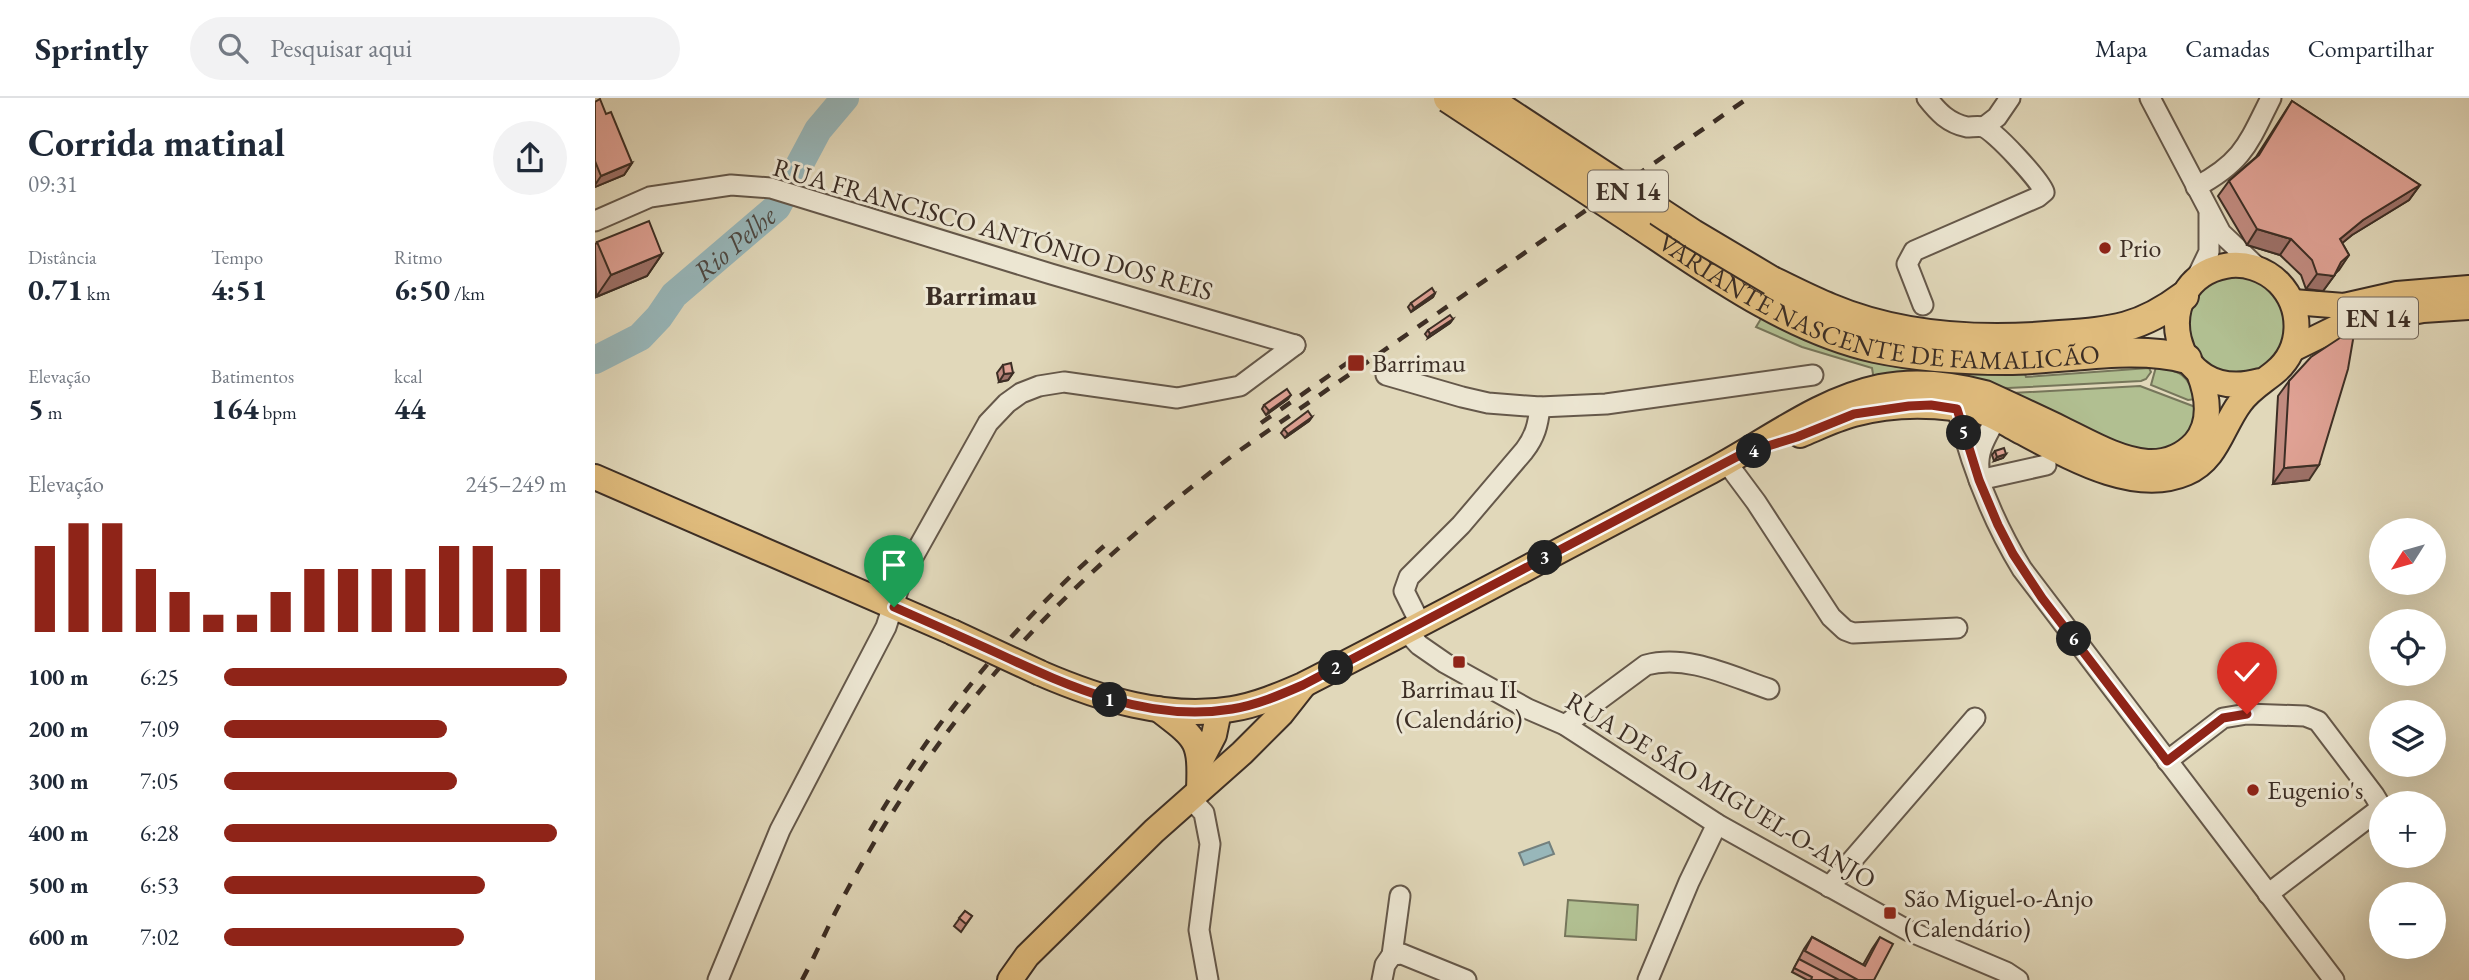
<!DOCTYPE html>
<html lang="pt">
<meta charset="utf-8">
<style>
body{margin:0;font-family:"EB Garamond",serif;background:#f2f2f3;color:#1f2937;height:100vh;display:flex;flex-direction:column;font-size:26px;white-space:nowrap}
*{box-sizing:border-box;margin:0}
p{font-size:23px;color:#747a83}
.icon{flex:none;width:38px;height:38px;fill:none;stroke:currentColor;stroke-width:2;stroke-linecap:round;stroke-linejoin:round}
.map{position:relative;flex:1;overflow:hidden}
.details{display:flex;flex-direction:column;background:#fff;width:595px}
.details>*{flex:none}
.needle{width:46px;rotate:233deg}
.controls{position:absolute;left:1774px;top:420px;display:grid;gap:14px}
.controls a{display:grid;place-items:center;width:77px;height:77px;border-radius:50%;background:#fff;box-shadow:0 7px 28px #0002;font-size:35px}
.pin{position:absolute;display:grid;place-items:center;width:60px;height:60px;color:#fff;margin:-72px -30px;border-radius:50% 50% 50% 0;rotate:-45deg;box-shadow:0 0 7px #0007}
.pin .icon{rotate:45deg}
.km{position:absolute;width:35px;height:35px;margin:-18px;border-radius:50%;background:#222;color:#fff;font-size:19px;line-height:35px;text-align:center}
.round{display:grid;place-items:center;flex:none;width:74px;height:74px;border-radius:37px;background:#f2f2f3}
.head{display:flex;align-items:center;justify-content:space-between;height:119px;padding:0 28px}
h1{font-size:38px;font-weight:700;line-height:52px}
.figures{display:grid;grid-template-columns:repeat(3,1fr);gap:10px;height:119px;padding:7px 28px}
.figures div{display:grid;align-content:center}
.figures b{font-size:30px;font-weight:700}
.figures small{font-size:19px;font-weight:400}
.figures p{font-size:19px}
.chart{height:196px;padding:14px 28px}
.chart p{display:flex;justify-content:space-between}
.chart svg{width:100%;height:126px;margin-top:7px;stroke:#8f2418;stroke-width:6}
ul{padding:0 28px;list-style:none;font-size:23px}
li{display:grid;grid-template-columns:112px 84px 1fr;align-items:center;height:52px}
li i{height:18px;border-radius:9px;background:#8f2418}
header{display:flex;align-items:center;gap:42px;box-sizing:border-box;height:98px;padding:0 35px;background:#fff;border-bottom:2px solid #e0e1e3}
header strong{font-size:33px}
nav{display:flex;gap:38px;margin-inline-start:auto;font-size:24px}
.search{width:490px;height:63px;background:#f2f2f3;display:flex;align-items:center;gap:18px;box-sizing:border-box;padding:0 24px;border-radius:38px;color:#747a83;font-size:26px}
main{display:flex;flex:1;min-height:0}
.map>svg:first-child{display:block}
.green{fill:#b1bf91;stroke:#76765b;stroke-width:2}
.water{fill:#98b7ba;stroke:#73807e;stroke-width:2}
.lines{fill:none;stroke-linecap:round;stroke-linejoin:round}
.river{stroke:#98b7ba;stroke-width:28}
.minor-casing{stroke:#65584a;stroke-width:23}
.major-casing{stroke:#3c2e25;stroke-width:28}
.highway-casing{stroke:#3c2e25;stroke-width:32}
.minor{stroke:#ece6d2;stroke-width:19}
.major{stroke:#e0bc7d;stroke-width:24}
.highway{stroke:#e0bc7d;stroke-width:28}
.rail{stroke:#3c2e25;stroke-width:4.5;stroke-dasharray:12 12;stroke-linecap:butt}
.major-bridge-casing{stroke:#3c2e25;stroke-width:28;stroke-linecap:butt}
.highway-bridge-casing{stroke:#3c2e25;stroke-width:32;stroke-linecap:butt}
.major-bridge{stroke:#e0bc7d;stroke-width:24}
.highway-bridge{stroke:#e0bc7d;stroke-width:28}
.wall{fill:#c18b80;stroke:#3c2e25;stroke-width:2}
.shaded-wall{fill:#9d7168;stroke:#3c2e25;stroke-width:2}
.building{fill:#e0a295;stroke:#3c2e25;stroke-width:2}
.route-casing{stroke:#fff;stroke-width:14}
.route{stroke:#8f2418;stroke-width:9}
.poi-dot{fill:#8f2418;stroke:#ece6d2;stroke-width:2.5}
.labels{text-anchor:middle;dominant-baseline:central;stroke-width:6;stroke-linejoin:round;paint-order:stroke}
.shield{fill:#ece6d2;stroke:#716559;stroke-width:2}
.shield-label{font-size:24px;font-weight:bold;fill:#3c2e25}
.street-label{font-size:26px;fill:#3c2e25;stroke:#ece6d2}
.poi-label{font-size:26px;fill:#3c2e25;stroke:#ece6d2;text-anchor:start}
.water-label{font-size:28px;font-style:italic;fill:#4e4943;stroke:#ece6d2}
.neighbourhood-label{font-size:28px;font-weight:bold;fill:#3c2e25;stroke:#ece6d2}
</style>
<header>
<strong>Sprintly</strong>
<div class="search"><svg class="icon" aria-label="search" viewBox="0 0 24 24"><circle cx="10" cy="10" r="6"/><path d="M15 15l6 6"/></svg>Pesquisar aqui</div>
<nav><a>Mapa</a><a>Camadas</a><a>Compartilhar</a></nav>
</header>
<main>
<section class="details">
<div class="head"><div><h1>Corrida matinal</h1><p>09:31</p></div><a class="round"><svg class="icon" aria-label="share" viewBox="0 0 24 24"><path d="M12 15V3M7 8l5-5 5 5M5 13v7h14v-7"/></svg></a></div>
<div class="figures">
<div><p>Distância</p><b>0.71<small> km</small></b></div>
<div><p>Tempo</p><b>4:51</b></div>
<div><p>Ritmo</p><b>6:50<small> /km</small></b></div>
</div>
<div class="figures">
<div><p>Elevação</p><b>5<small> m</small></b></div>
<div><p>Batimentos</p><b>164<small> bpm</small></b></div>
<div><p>kcal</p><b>44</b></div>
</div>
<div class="chart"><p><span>Elevação</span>245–249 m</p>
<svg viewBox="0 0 160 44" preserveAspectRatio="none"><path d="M5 44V14M15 44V6M25 44V6M35 44V22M45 44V30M55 44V38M65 44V38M75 44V30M85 44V22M95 44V22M105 44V22M115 44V22M125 44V14M135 44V14M145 44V22M155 44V22"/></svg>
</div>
<ul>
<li><b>100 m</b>6:25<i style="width:100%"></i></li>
<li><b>200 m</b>7:09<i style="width:65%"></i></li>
<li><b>300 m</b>7:05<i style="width:68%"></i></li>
<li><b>400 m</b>6:28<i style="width:97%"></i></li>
<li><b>500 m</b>6:53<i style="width:76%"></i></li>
<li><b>600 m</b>7:02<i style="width:70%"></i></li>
</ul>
</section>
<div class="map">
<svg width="1874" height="882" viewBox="0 0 1874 882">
<rect width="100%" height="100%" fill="#e1d8ba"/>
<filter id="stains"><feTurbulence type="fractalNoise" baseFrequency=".00286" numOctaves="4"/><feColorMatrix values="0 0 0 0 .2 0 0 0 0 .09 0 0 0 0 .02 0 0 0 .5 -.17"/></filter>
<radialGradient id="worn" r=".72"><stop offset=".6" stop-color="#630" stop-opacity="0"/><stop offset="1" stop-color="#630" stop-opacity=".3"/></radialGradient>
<g class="green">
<circle cx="1642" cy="227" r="49"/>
<path d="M1167,219C1192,231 1216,244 1242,253C1303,274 1366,279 1430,276L1431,279L1554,270L1556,274L1551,281L1546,283L1413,290L1279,282L1277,270L1207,249L1161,229Z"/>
<path d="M1561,269C1586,273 1592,276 1601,301L1593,302L1556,287Z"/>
<path d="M1545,288L1603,310L1599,331L1578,350L1546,353L1517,342L1417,295Z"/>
<path d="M973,802L1043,807L1041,842L970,838Z"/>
</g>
<path class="water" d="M954,744L959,756L929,767L924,755Z"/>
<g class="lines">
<path class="river" id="s1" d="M0,262L45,239L64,219L79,197L182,109L223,32L250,0"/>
<g class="minor-casing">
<g id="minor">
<path d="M1555,0L1626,135L1664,171"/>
<path d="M1389,29L1402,19L1415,0"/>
<path d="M1601,89C1648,64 1653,46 1676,0"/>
<path d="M0,123L55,99L136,87L176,90L456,176L700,247"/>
<path d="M1599,185L1614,154V116"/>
<path d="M1328,207L1312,166L1319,153L1443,99L1449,94C1445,82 1399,32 1388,29C1384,28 1377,29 1372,29C1353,25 1343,14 1332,0"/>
<path d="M791,277L867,299L893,305L945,309L1011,306L1218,277"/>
<path d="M1362,311C1376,367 1397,422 1427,471L1739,882"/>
<path d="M1132,365L1161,404L1236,519L1250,532L1258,535L1362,530"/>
<path d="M1384,371C1382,350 1393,337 1401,320"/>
<path d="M1384,382L1451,367"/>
<path d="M825,525L809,493L814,479L866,427L929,353C940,339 943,327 945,309"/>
<path d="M811,533L824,547L850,565L933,611L970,627L1122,726L1314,833L1411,874L1423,882"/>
<path d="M970,627L1051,567C1092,556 1135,578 1174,591"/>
<path d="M1572,663L1628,620L1652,616L1710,618L1723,623L1779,697L1785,707L1782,713L1673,796"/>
<path d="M595,700L609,715L615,746L604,832L613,882"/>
<path d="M1234,789L1380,620"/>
<path d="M797,857L807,856L871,882"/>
<path d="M797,857L805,798"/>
<path d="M123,882L185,732L291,529L308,477L393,325L412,305L426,295L444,288L469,284L582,300L645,288L700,247"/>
<path d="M787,882L790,867L797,857"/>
<path d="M1053,882L1094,784L1122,726"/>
</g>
</g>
<g class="major-casing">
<g id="major">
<path d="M1698,204L1749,208L1802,196L1874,190"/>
<path d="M1698,251L1745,228L1828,212L1874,209"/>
<path d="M1205,337C1222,330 1240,321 1259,316C1291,307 1326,306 1359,310C1369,311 1381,311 1390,315C1402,319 1412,326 1423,332C1471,357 1538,398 1591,375C1622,362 1627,329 1645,305C1655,291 1668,284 1680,274C1708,251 1708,210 1684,185C1670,171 1649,164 1630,168C1552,183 1573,309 1665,283"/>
<path d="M0,379L357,534"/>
<path d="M445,575C505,601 572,622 637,611C662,607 685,597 708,587C845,517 980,444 1116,373C1171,344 1223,302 1285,289C1320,282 1356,286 1390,295C1416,307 1442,319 1467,331C1494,344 1522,361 1552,364C1570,365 1587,359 1600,345C1617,325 1613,298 1604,275"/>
<path d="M563,611C602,641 606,641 604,692"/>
<path d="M606,662L619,637L624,613"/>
<path d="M415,882L432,858L559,733L647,655L686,616L708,588"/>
</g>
</g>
<g class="highway-casing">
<g id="highway">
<path id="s2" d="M1041,124C1113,172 1194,231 1280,250C1323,259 1368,262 1412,262C1469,262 1538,246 1592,261"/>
<path d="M1177,183C1196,192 1215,202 1235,210C1306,240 1389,244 1465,237C1519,233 1545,231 1589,198"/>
</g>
</g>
<use href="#minor" class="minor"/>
<use href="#major" class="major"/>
<use href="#highway" class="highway"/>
<g class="rail">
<path d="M666,325L755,263"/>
<path d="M275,733C336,627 416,529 509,448"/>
<path d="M207,882C219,860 229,837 240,815C267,763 297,713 330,665C415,543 523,443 641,355L1153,0"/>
</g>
<g class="major-bridge-casing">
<path id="major-bridge" d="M357,534L445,575"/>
</g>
<g class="highway-bridge-casing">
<g id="highway-bridge">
<path d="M853,0L1041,124"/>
<path d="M891,0L1098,136L1177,183"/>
</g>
</g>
<use href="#major-bridge" class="major-bridge"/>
<use href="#highway-bridge" class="highway-bridge"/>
</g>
<g class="wall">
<path d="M1697,3L1825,87L1814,102L1757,137L1747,145L1754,157L1728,193L1711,191L1706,177L1685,157L1652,147L1623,98L1634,83L1661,59Z"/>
<path d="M0,4L11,16L37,65L29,77L0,89Z"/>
<path d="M2,144L67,156L52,178L1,199L0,147Z"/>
<path d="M840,195L838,199L816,214L813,209L816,205Z"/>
<path d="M858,221L855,225L833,240L830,236L833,232Z"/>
<path d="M408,267L418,275L413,282L404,284L402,275Z"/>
<path d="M1694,283L1714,382L1678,386L1683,298Z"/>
<path d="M693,301L671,317L667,311L669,307Z"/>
<path d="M717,319L714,323L690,340L686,335L689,331Z"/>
<path d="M1400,353L1411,356L1408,360L1399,363L1397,357Z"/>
<path d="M370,813L377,818L366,834L359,828Z"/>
<path d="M1217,839L1268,867L1277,851L1285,839L1279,882H1212L1197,874L1209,851Z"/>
</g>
<g class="shaded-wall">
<path d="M37,65L29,77L0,89V87L6,78Z"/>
<path d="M1825,87L1814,102L1757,137L1734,156L1745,141L1768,122Z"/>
<path d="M1662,131L1696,141L1685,157L1652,147Z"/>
<path d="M67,156L52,178L1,199L16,177Z"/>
<path d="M1754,157L1744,172L1737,178H1739L1728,193L1711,191L1722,176Z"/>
<path d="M840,195L838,199L816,214L819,210Z"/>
<path d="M858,221L855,225L833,240L835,236Z"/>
<path d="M418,275L413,282L404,284L409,276Z"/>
<path d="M696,297L693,301L671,317L674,313Z"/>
<path d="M717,319L714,323L690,340L693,336Z"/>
<path d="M1411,356L1408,360L1399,363L1402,359Z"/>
<path d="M1724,367L1714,382L1678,386L1689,370Z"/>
</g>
<g class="building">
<path d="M5,1L11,16L16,14L37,65L6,78L0,63V4Z"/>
<path d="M1697,3L1825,87L1768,122L1745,141L1754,157L1746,164L1739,178L1722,176L1717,162L1696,141L1662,131L1634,83L1664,57Z"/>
<path d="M54,123L67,156L16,177L2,144Z"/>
<path d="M837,190L840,195L819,210L816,205Z"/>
<path d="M855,217L858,221L835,236L833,232Z"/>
<path d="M1760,230L1753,271L1724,367L1689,370L1694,283L1716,259Z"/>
<path d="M416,265L418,275L409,276L408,267Z"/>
<path d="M692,291L696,297L674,313L669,307Z"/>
<path d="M713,313L717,319L693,336L689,331Z"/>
<path d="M1409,350L1411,356L1402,359L1400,353Z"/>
<path d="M370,813L377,818L371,826L364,820Z"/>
<path d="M1217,839L1270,868L1285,839L1298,846L1279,882H1263L1210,853Z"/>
<path d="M1204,861L1244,882H1216L1217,879L1199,870Z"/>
</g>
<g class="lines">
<g class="route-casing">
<path id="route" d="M299,509C333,524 367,539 402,555C475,589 554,625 637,611C662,607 685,597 708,587L1147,356L1202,339L1259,316L1314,308L1336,307L1362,311L1384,382L1403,427L1418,456L1447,500L1572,663L1628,620L1652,616"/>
</g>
<use href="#route" class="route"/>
</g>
<g class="poi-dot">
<circle cx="1510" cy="150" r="7"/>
<rect x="752" y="256" width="18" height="18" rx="3.5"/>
<rect x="857" y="557" width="14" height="14" rx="3.5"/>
<circle cx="1658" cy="692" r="7"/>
<rect x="1288" y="808" width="14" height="14" rx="3.5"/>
</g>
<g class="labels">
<g class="shield">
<rect x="993" y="72.5" width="80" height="41" rx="5"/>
<rect x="1743" y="199.5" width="80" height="41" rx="5"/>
</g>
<g class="shield-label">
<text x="1033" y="93">EN 14</text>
<text x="1783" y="220">EN 14</text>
</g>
<g class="street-label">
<text transform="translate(398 131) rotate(16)">RUA FRANCISCO ANTÓNIO DOS REIS</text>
<text stroke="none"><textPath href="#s2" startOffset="264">VARIANTE NASCENTE DE FAMALICÃO</textPath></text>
<text transform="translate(1126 692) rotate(31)">RUA DE SÃO MIGUEL-O-ANJO</text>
</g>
<g class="poi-label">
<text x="1524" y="150">Prio</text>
<text x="777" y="265">Barrimau</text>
<text x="864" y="591" text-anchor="middle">Barrimau II<tspan x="864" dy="30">(Calendário)</tspan></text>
<text x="1672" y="692">Eugenio's</text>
<text x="1309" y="800">São Miguel-o-Anjo<tspan x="1309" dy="30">(Calendário)</tspan></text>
</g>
<g class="water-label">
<text stroke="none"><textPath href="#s1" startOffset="184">Rio Pelhe</textPath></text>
</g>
<g class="neighbourhood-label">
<text x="386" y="197">Barrimau</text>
</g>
</g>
<rect width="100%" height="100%" filter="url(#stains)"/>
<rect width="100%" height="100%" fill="url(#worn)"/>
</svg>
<div class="controls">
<a><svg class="needle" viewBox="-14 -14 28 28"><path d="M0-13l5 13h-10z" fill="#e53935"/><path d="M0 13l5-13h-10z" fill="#747a83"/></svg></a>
<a><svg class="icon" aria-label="locate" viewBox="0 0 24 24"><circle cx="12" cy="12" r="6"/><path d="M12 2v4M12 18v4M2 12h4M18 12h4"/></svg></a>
<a><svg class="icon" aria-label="layers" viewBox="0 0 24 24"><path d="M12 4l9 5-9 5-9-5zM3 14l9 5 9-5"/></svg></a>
<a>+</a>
<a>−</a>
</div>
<div class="pin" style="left:299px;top:509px;background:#1e9e55"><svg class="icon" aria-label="arrive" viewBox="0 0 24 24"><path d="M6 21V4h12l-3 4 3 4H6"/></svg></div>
<div class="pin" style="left:1652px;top:616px;background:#d93025"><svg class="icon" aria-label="check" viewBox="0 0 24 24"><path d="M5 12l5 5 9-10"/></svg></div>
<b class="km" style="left:515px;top:602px">1</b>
<b class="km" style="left:741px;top:570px">2</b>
<b class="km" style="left:950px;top:460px">3</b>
<b class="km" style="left:1159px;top:353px">4</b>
<b class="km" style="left:1369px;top:335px">5</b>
<b class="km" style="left:1479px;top:541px">6</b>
</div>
</main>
